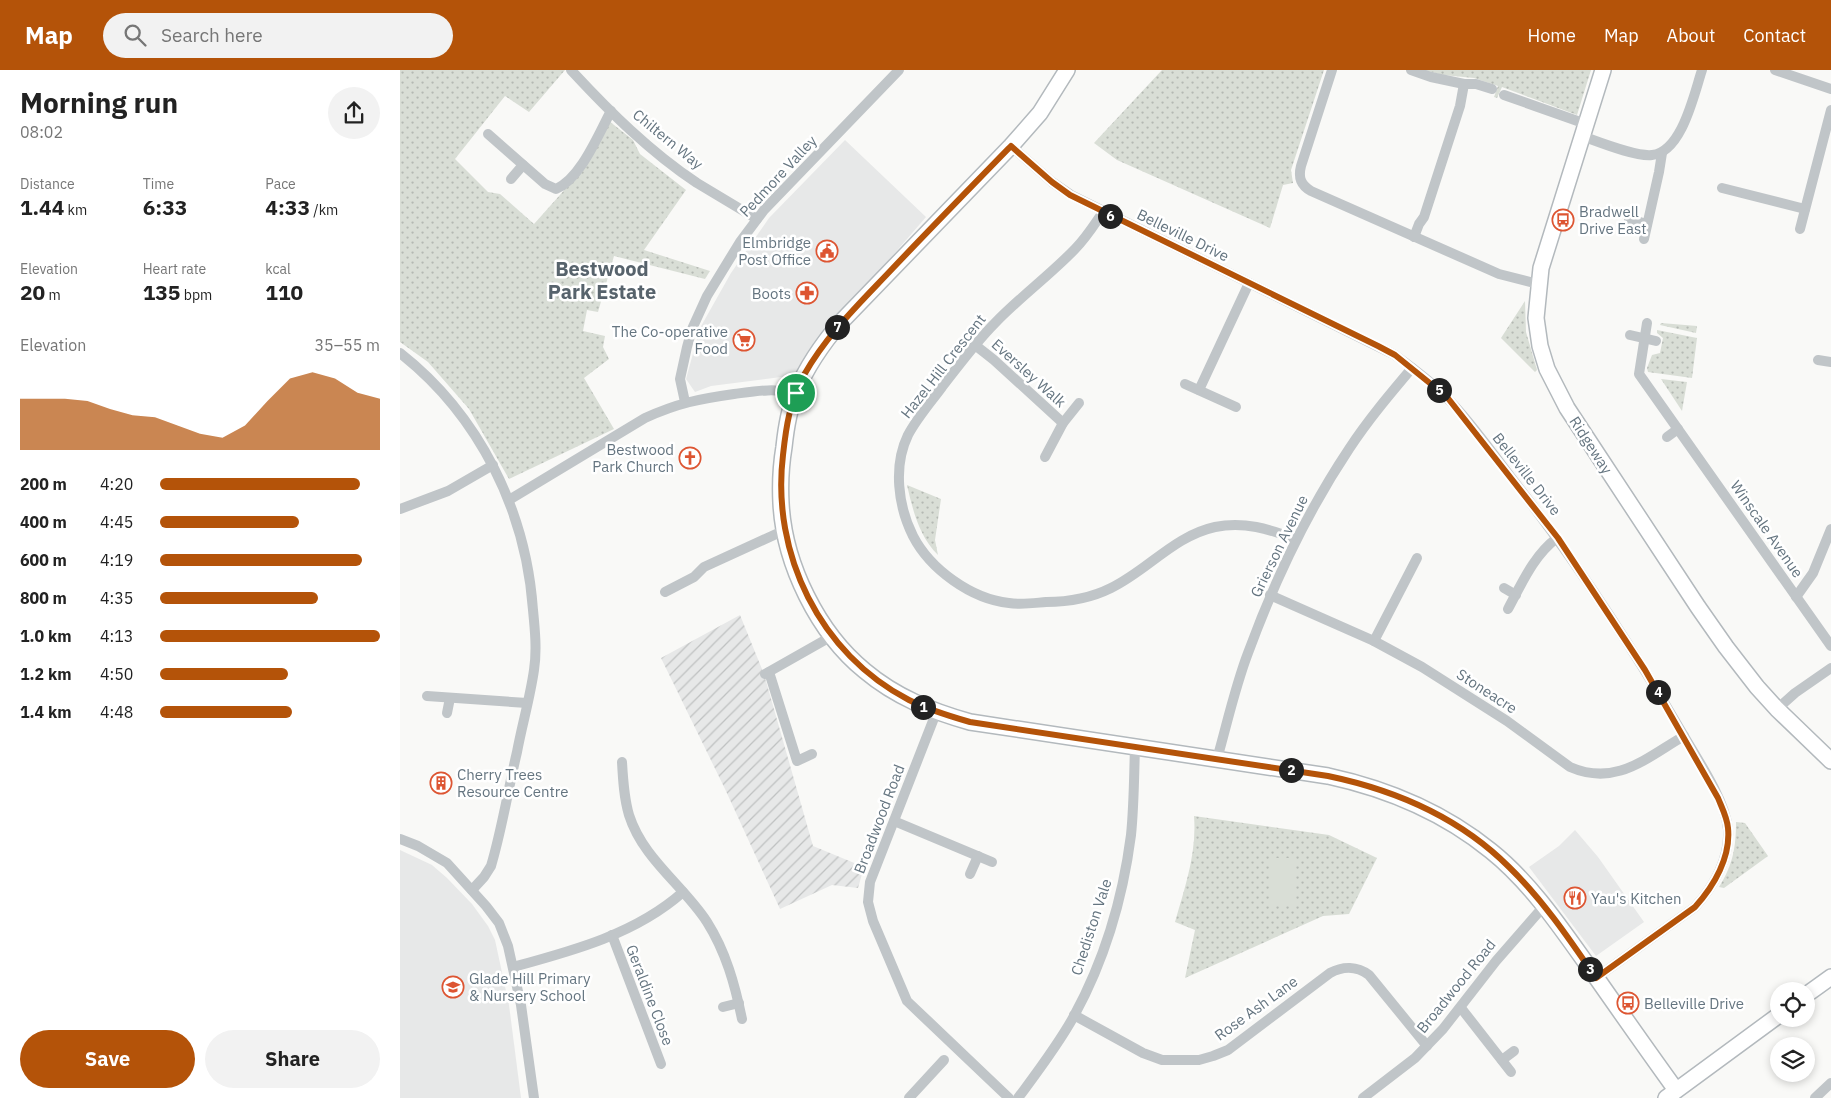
<!DOCTYPE html>
<meta charset="utf-8">
<style>
body{margin:0;font-family:"IBM Plex Sans",sans-serif;background:#f2f2f2;color:#222;height:100vh;display:flex;flex-direction:column;font-size:19px;white-space:nowrap}
*{box-sizing:border-box;margin:0}
p{font-size:16px;color:#767676}
.icon{flex:none;width:28px;height:28px;fill:none;stroke:currentColor;stroke-width:2;stroke-linecap:round;stroke-linejoin:round}
.map{position:relative;flex:1;overflow:hidden}
.details{display:flex;flex-direction:column;background:#fff;width:400px}
.details>*{flex:none}
.buttons{position:absolute;left:1370px;top:912px;display:grid;gap:10px}
.buttons a{display:grid;place-items:center;width:45px;height:45px;border-radius:50%;background:#fff;box-shadow:0 2px 8px #0003;font-size:25px}
.pin{position:absolute;display:grid;place-items:center;width:42px;height:42px;color:#fff;margin:-21px;border:2px solid #fff;border-radius:50%;box-shadow:0 1px 5px #0007}
.km{position:absolute;width:25px;height:25px;margin:-12px;border-radius:50%;background:#222;color:#fff;font-size:14px;line-height:25px;text-align:center}
.round{display:grid;place-items:center;flex:none;width:52px;height:52px;border-radius:26px;background:#f2f2f2}
.summary{display:flex;align-items:center;justify-content:space-between;height:85px;padding:0 20px}
h1{font-size:28px;font-weight:700;line-height:38px}
.metrics{display:grid;grid-template-columns:repeat(3,1fr);gap:8px;height:85px;padding:5px 20px}
.metrics div{display:grid;align-content:center}
.metrics b{font-size:21px;font-weight:700}
.metrics small{font-size:14px;font-weight:400}
.metrics p{font-size:14px}
.chart{height:140px;padding:10px 20px}
.chart p{display:flex;justify-content:space-between}
.chart svg{width:100%;height:90px;margin-top:5px;fill:#b45309;opacity:.7}
.cta{display:flex;gap:10px;margin-top:auto;padding:10px 20px}
.cta a{flex:1;height:58px;border-radius:30px;background:#b45309;color:#fff;font-size:20px;font-weight:700;line-height:58px;text-align:center}
.cta a+a{background:#f2f2f2;color:#222}
ul{padding:0 20px;list-style:none;font-size:16px}
li{display:grid;grid-template-columns:80px 60px 1fr;align-items:center;height:38px}
li i{height:12px;border-radius:6px;background:#b45309}
header{display:flex;align-items:center;gap:30px;box-sizing:border-box;height:70px;padding:0 25px;background:#b45309;color:#fff}
header strong{font-size:24px}
nav{display:flex;gap:28px;margin-inline-start:auto;font-size:18px}
.search{width:350px;height:45px;background:#f2f2f2;display:flex;align-items:center;gap:12px;box-sizing:border-box;padding:0 18px;border-radius:28px;color:#767676;font-size:19px}
main{display:flex;flex:1;min-height:0}
.map>svg:first-child{display:block}
.built{fill:#e7e8e8}
.industrial{fill:url(#industrial-furrows)}
.grass{fill:url(#grass-dots)}
.pitch{fill:#d9ded6}
.lines{fill:none;stroke-linecap:round;stroke-linejoin:round}
.secondary-casing{stroke:#b3b9bd;stroke-width:18}
.street{stroke:#c0c5c8;stroke-width:10}
.secondary{stroke:#fff;stroke-width:15}
.route-casing{stroke:#fff;stroke-width:10}
.route{stroke:#b45309;stroke-width:6}
.labels{text-anchor:middle;dominant-baseline:central;stroke-width:5;stroke-linejoin:round;paint-order:stroke}
.street-label{font-size:15px;fill:#657580;stroke:#fff}
.poi-label{font-size:15px;fill:#657580;stroke:#fff;text-anchor:start}
.district-label{font-size:20px;font-weight:bold;fill:#57636c;stroke:#fff}
</style>
<header>
<strong>Map</strong>
<div class="search"><svg class="icon" aria-label="search" viewBox="0 0 24 24"><circle cx="10" cy="10" r="6"/><path d="M15 15l6 6"/></svg>Search here</div>
<nav><a>Home</a><a>Map</a><a>About</a><a>Contact</a></nav>
</header>
<main>
<section class="details">
<div class="summary"><div><h1>Morning run</h1><p>08:02</p></div><a class="round"><svg class="icon" aria-label="share" viewBox="0 0 24 24"><path d="M12 15V3M7 8l5-5 5 5M5 13v7h14v-7"/></svg></a></div>
<div class="metrics">
<div><p>Distance</p><b>1.44<small> km</small></b></div>
<div><p>Time</p><b>6:33</b></div>
<div><p>Pace</p><b>4:33<small> /km</small></b></div>
</div>
<div class="metrics">
<div><p>Elevation</p><b>20<small> m</small></b></div>
<div><p>Heart rate</p><b>135<small> bpm</small></b></div>
<div><p>kcal</p><b>110</b></div>
</div>
<div class="chart"><p><span>Elevation</span>35–55 m</p>
<svg viewBox="0 0 160 44" preserveAspectRatio="none"><path d="M0 44V19L10 19L20 19L30 20L40 24L50 27L60 28L70 32L80 36L90 38L100 32L110 20L120 9L130 6L140 9L150 16L160 19V44z"/></svg>
</div>
<ul>
<li><b>200 m</b>4:20<i style="width:91%"></i></li>
<li><b>400 m</b>4:45<i style="width:63%"></i></li>
<li><b>600 m</b>4:19<i style="width:92%"></i></li>
<li><b>800 m</b>4:35<i style="width:72%"></i></li>
<li><b>1.0 km</b>4:13<i style="width:100%"></i></li>
<li><b>1.2 km</b>4:50<i style="width:58%"></i></li>
<li><b>1.4 km</b>4:48<i style="width:60%"></i></li>
</ul>
<div class="cta"><a>Save</a><a>Share</a></div>
</section>
<div class="map">
<svg width="1431" height="1028" viewBox="0 0 1431 1028">
<defs>
<pattern id="industrial-furrows" width="10" height="10" patternUnits="userSpaceOnUse" patternTransform="scale(1.25)"><rect width="10" height="10" fill="#e7e8e8"/><path d="M-1 1l2-2M0 10L10 0M9 11l2-2" fill="none" stroke="#bfc1c1"/></pattern>
<pattern id="grass-dots" width="8" height="8" patternUnits="userSpaceOnUse" patternTransform="scale(1.25)"><rect width="8" height="8" fill="#d9ded6"/><path d="M2 2h.1M6 6h.1" fill="none" stroke="#b4b9b3" stroke-width="1.8" stroke-linecap="round"/></pattern>
</defs>
<rect width="100%" height="100%" fill="#f9f9f7"/>
<g class="built">
<path d="M445,70L526,147L456,228L427,257L396,305L311,316L295,322L286,309L300,258L331,203L369,148Z"/>
<path d="M1175,760L1198,787L1244,852L1196,886L1129,797L1159,776Z"/>
<path d="M0,780L32,795L47,808L72,834L88,856L95,870L109,935L121,1028H0Z"/>
</g>
<path class="industrial" d="M340,545L364,604L413,776L464,797L458,818L432,815L380,839L325,719L261,588Z"/>
<g class="grass">
<path d="M0,0H165L129,42L105,26L55,89L88,122L100,124L134,154L184,98L209,51L233,70L240,84L286,120L244,180L310,201L305,209L214,186L198,242L187,240L183,261L205,266L203,277L209,289L184,308L214,359L109,409L69,339L28,292L0,272Z"/>
<path d="M762,0H924L891,100L893,113L883,115L870,158L717,90L694,73Z"/>
<path d="M1024,0H1191L1177,45L1102,17L1097,28L1094,27L1098,16L1074,8L1043,5Z"/>
<path d="M1125,231L1126,262L1137,300L1135,302L1101,268Z"/>
<path d="M1261,253L1297,256L1296,263L1260,255Z"/>
<path d="M1257,260L1297,268L1292,308L1248,302L1247,298L1252,285L1260,283L1263,268L1257,263Z"/>
<path d="M1261,309L1287,312L1282,341Z"/>
<path d="M507,415L541,429L535,470L538,485C519,466 513,441 507,415Z"/>
<path d="M794,746L929,765L977,788L949,844L923,846L785,908L795,860L775,852C785,817 797,783 794,746Z"/>
<path d="M1336,752L1345,753L1368,786L1324,818L1319,817C1333,795 1336,777 1336,752Z"/>
</g>
<rect class="pitch" x="870" y="788" width="26" height="47"/>
<g class="lines">
<g class="secondary-casing">
<g id="secondary">
<path d="M667,0L640,43L611,76L441,252C423,273 407,296 396,322C389,339 386,358 384,377C381,395 380,414 381,433C384,494 418,563 465,601C496,627 531,641 570,652L928,706C988,719 1043,742 1091,781C1131,813 1161,858 1191,900C1219,940 1247,980 1276,1020"/>
<path d="M1203,0L1141,198L1136,248L1140,276L1147,299L1167,338L1298,537L1326,577L1357,617L1377,639L1431,691"/>
<path d="M1406,925L1431,907"/>
<path d="M1266,1028L1379,945"/>
</g>
</g>
<g class="street">
<path d="M171,0C209,41 250,82 297,113C317,125 337,137 357,149"/>
<path d="M932,0L901,96C898,108 901,115 911,121L1099,204L1138,214"/>
<path d="M1011,0L1031,7L1064,14H1076L1092,19"/>
<path d="M1375,0L1431,19"/>
<path d="M1104,25L1186,54"/>
<path d="M88,64L145,114L156,119C181,108 198,65 211,41"/>
<path d="M1182,66C1199,72 1236,87 1252,85C1282,82 1294,24 1302,0"/>
<path d="M611,76L652,112L671,125L995,285C1012,298 1031,311 1047,328C1074,355 1096,389 1120,419C1179,496 1232,577 1281,661C1296,687 1325,729 1328,759C1330,788 1314,816 1295,837L1196,908"/>
<path d="M111,109L123,95"/>
<path d="M1322,118L1405,139"/>
<path d="M703,142C694,155 686,168 675,179C650,205 620,227 595,253C576,272 559,295 542,317C531,332 517,348 508,365C493,396 498,436 513,466C530,499 571,529 609,533C621,535 634,533 646,532C669,532 691,528 711,518C748,500 774,466 815,457C844,451 869,459 896,469"/>
<path d="M1229,149L1247,154"/>
<path d="M1400,159L1431,40"/>
<path d="M1014,167L1019,154L1024,147L1060,36L1064,14"/>
<path d="M1244,169L1259,102L1262,83"/>
<path d="M1247,253L1239,304L1431,576"/>
<path d="M1230,265L1256,271"/>
<path d="M575,275L594,290L663,353"/>
<path d="M0,283C79,345 126,440 133,540C135,560 137,581 134,600C130,628 122,655 117,682C108,720 102,759 91,796L84,807L72,820"/>
<path d="M1418,290L1431,292"/>
<path d="M785,314L836,337"/>
<path d="M799,320L849,213"/>
<path d="M285,332L280,309L287,277L292,259L307,226L340,172L364,140L499,0"/>
<path d="M1267,367L1278,359"/>
<path d="M645,387L663,353L679,333"/>
<path d="M109,430L245,348C278,333 299,329 334,324C357,321 373,318 396,323"/>
<path d="M0,439L48,421L93,395"/>
<path d="M1104,518L1116,525"/>
<path d="M265,522L294,507L304,497L385,460"/>
<path d="M870,525L974,571L1022,597L1107,651L1170,697C1216,717 1246,688 1284,666"/>
<path d="M1396,527L1413,503L1431,459"/>
<path d="M1108,539C1122,513 1134,485 1157,468"/>
<path d="M974,571L1017,488"/>
<path d="M369,602L397,691L412,684"/>
<path d="M365,604L425,570L431,565"/>
<path d="M27,626L127,633"/>
<path d="M1377,639L1395,623L1431,598"/>
<path d="M47,643L50,628"/>
<path d="M536,643L470,812L468,832L473,851L507,931L609,1028"/>
<path d="M817,689C827,654 835,617 848,583C874,512 907,442 949,379C968,350 990,324 1012,298"/>
<path d="M222,692C223,710 224,728 229,745C243,789 283,815 307,852C326,882 335,915 342,949"/>
<path d="M494,751L592,792"/>
<path d="M0,769L18,776L47,793L86,836L99,853L108,876L121,935L134,1028"/>
<path d="M570,804L578,786"/>
<path d="M212,865L261,994"/>
<path d="M113,897C172,881 236,864 283,822"/>
<path d="M323,937L339,933"/>
<path d="M1061,938L1111,1002"/>
<path d="M674,945L743,983L762,990H799L813,986L828,980L930,903C943,896 957,896 969,905L1027,976"/>
<path d="M1102,990L1114,981"/>
<path d="M509,1028L544,990"/>
<path d="M618,1028C638,1001 658,975 674,946C704,891 723,827 731,765C734,736 734,706 735,677"/>
<path d="M963,1028L1015,988L1043,959L1096,891L1144,836"/>
<path d="M1415,1028L1431,1013"/>
</g>
<use href="#secondary" class="secondary"/>
</g>
<g class="lines">
<g class="route-casing">
<path id="route" d="M611,76L652,112L670,125L978,276L995,285L1047,327L1158,468L1245,600L1318,728C1322,738 1327,747 1328,758C1331,787 1314,816 1295,837L1196,908C1170,870 1143,830 1109,797C1060,748 995,720 928,706L570,652C549,646 529,640 509,630C420,584 371,484 383,385C386,357 390,330 404,305C427,264 461,232 493,198C532,157 572,116 611,76Z"/>
</g>
<use href="#route" class="route"/>
</g>
<defs>
<g id="bus-ring" transform="scale(1.125)"><circle r="9.5" fill="#fff" stroke="#dd5532" stroke-width="1.5"/><path d="M-5-6H5V4H4V6H2V4H-2V6H-4V4H-5ZM-3.5-4V0h7V-4ZM-3.5 1.2v1.5H-2V1.2ZM2 1.2v1.5H3.5V1.2Z" fill="#dd5532"/></g>
<g id="civic-ring" transform="scale(1.125)"><circle r="9.5" fill="#fff" stroke="#dd5532" stroke-width="1.5"/><path d="M-.6-6.5H3V-4.5H.6V-3L4-1V1h2V6H-6V1h2V-1L-.6-3ZM-1.2 2.5V6h2.4V2.5Z" fill="#dd5532"/></g>
<g id="pharmacy-ring" transform="scale(1.125)"><circle r="9.5" fill="#fff" stroke="#dd5532" stroke-width="1.5"/><path d="M-2-6h4v4h4v4h-4v4h-4v-4h-4v-4h4Z" fill="#dd5532"/></g>
<g id="supermarket-ring" transform="scale(1.125)"><circle r="9.5" fill="#fff" stroke="#dd5532" stroke-width="1.5"/><path d="M-6-5.5h2.5l.6 2H6L4.5 2H-2.5L-4.4-4H-6ZM-1.5 3.2a1.3 1.3 0 1 0 .1 0ZM3 3.2a1.3 1.3 0 1 0 .1 0Z" fill="#dd5532"/></g>
<g id="church-ring" transform="scale(1.125)"><circle r="9.5" fill="#fff" stroke="#dd5532" stroke-width="1.5"/><path d="M-1.2-6h2.4v3.5h3.3v2.4h-3.3V6h-2.4V-.1h-3.3v-2.4h3.3Z" fill="#dd5532"/></g>
<g id="building-ring" transform="scale(1.125)"><circle r="9.5" fill="#fff" stroke="#dd5532" stroke-width="1.5"/><path d="M-4-6H4V6H1V3H-1V6H-4ZM-2.5-4.3h1.7v1.8h-1.7ZM.8-4.3h1.7v1.8H.8ZM-2.5-1h1.7V.8h-1.7ZM.8-1h1.7V.8H.8Z" fill="#dd5532"/></g>
<g id="restaurant-ring" transform="scale(1.125)"><circle r="9.5" fill="#fff" stroke="#dd5532" stroke-width="1.5"/><path d="M-5-6h1v4h1v-4h1v4h1v-4h1v5L-1.5 .5V6h-2V.5L-5-1ZM5-6V6H3V1.5H1.5Q1.5-4 5-6Z" fill="#dd5532"/></g>
<g id="school-ring" transform="scale(1.125)"><circle r="9.5" fill="#fff" stroke="#dd5532" stroke-width="1.5"/><path d="M0-5L7-2L0 1L-7-2ZM-4 1L0 2.5L4 1V4Q0 6-4 4Z" fill="#dd5532"/></g>
</defs>
<g fill-rule="evenodd">
<use href="#bus-ring" x="1163" y="150"/>
<use href="#civic-ring" x="427" y="181"/>
<use href="#pharmacy-ring" x="407" y="223"/>
<use href="#supermarket-ring" x="344" y="270"/>
<use href="#church-ring" x="290" y="388"/>
<use href="#building-ring" x="41" y="713"/>
<use href="#restaurant-ring" x="1175" y="828"/>
<use href="#school-ring" x="53" y="917"/>
<use href="#bus-ring" x="1228" y="933"/>
</g>
<g class="labels">
<g class="street-label">
<text transform="translate(268 69) rotate(39)">Chiltern Way</text>
<text transform="translate(378 106) rotate(-47)">Pedmore Valley</text>
<text transform="translate(783 165) rotate(26)">Belleville Drive</text>
<text transform="translate(543 296) rotate(-52)">Hazel Hill Crescent</text>
<text transform="translate(629 303) rotate(42)">Eversley Walk</text>
<text transform="translate(1191 375) rotate(57)">Ridgeway</text>
<text transform="translate(1127 404) rotate(52)">Belleville Drive</text>
<text transform="translate(1367 459) rotate(55)">Winscale Avenue</text>
<text transform="translate(879 476) rotate(-64)">Grierson Avenue</text>
<text transform="translate(1087 621) rotate(33)">Stoneacre</text>
<text transform="translate(479 749) rotate(-69)">Broadwood Road</text>
<text transform="translate(691 857) rotate(-72)">Chediston Vale</text>
<text transform="translate(1056 916) rotate(-51)">Broadwood Road</text>
<text transform="translate(250 925) rotate(69)">Geraldine Close</text>
<text transform="translate(856 938) rotate(-36)">Rose Ash Lane</text>
</g>
<g class="poi-label">
<text x="1179" y="141">Bradwell<tspan x="1179" dy="17">Drive East</tspan></text>
<text x="411" y="172" text-anchor="end">Elmbridge<tspan x="411" dy="17">Post Office</tspan></text>
<text x="391" y="223" text-anchor="end">Boots</text>
<text x="328" y="261" text-anchor="end">The Co-operative<tspan x="328" dy="17">Food</tspan></text>
<text x="274" y="379" text-anchor="end">Bestwood<tspan x="274" dy="17">Park Church</tspan></text>
<text x="57" y="704">Cherry Trees<tspan x="57" dy="17">Resource Centre</tspan></text>
<text x="1191" y="828">Yau's Kitchen</text>
<text x="69" y="908">Glade Hill Primary<tspan x="69" dy="17">&amp; Nursery School</tspan></text>
<text x="1244" y="933">Belleville Drive</text>
</g>
<g class="district-label">
<text x="202" y="198">Bestwood<tspan x="202" dy="23">Park Estate</tspan></text>
</g>
</g>
</svg>
<div class="buttons">
<a><svg class="icon" aria-label="locate" viewBox="0 0 24 24"><circle cx="12" cy="12" r="6"/><path d="M12 2v4M12 18v4M2 12h4M18 12h4"/></svg></a>
<a><svg class="icon" aria-label="layers" viewBox="0 0 24 24"><path d="M12 4l9 5-9 5-9-5zM3 14l9 5 9-5"/></svg></a>
</div>
<div class="pin" style="left:396px;top:323px;background:#1e9e55"><svg class="icon" aria-label="arrive" viewBox="0 0 24 24"><path d="M6 21V4h12l-3 4 3 4H6"/></svg></div>
<b class="km" style="left:523px;top:637px">1</b>
<b class="km" style="left:891px;top:700px">2</b>
<b class="km" style="left:1190px;top:899px">3</b>
<b class="km" style="left:1258px;top:622px">4</b>
<b class="km" style="left:1039px;top:320px">5</b>
<b class="km" style="left:710px;top:146px">6</b>
<b class="km" style="left:437px;top:257px">7</b>
</div>
</main>
